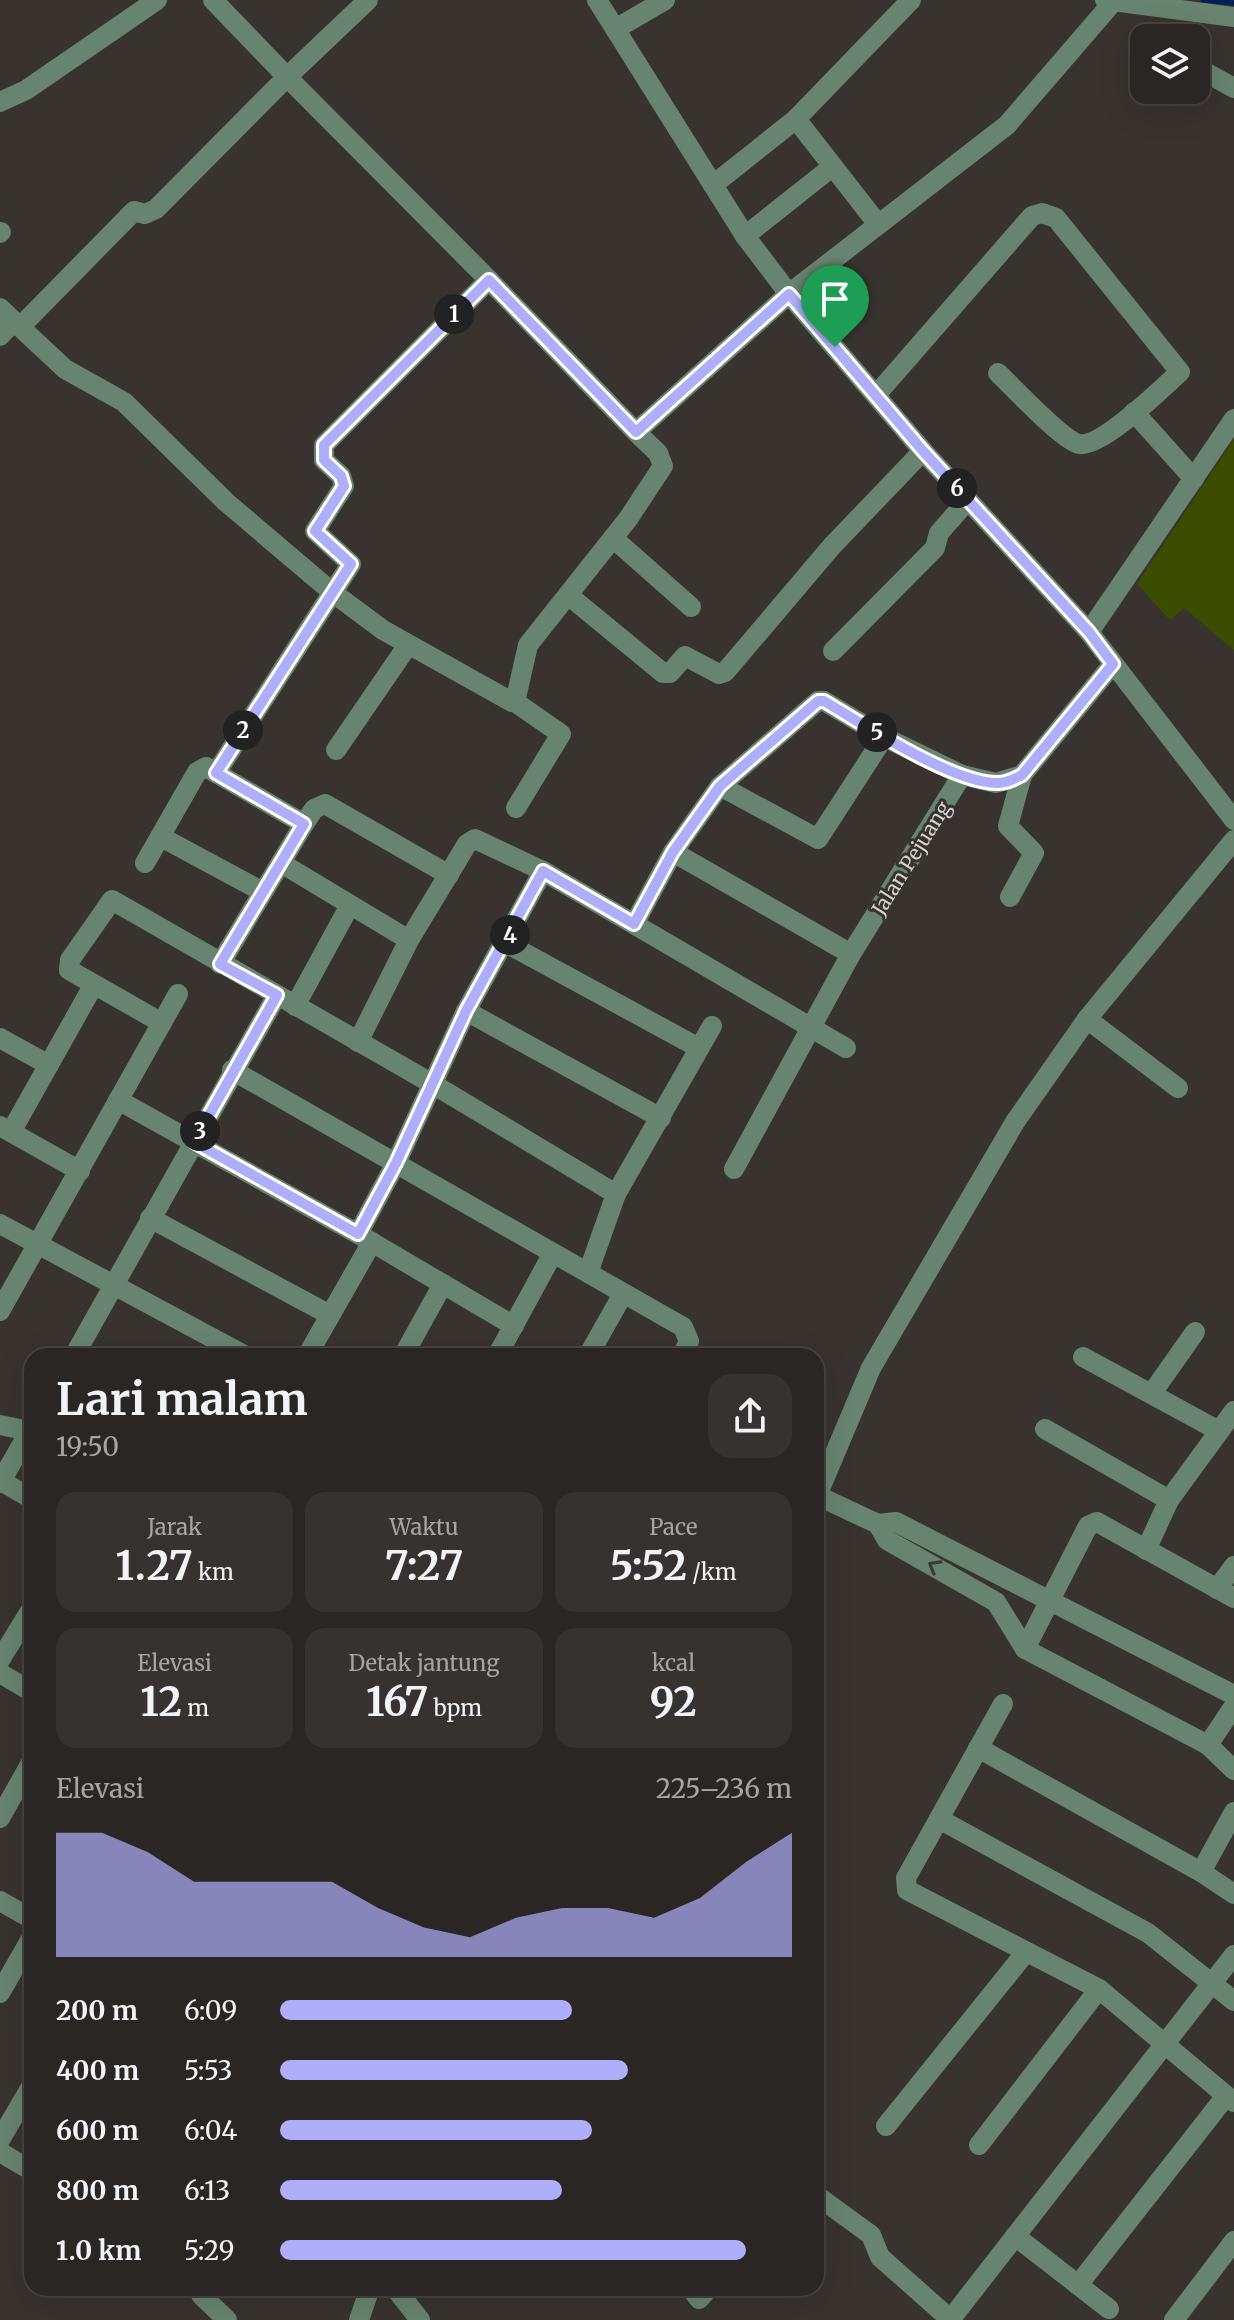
<!DOCTYPE html>
<html lang="id">
<meta charset="utf-8">
<style>
body{margin:0;font-family:Merriweather,serif;background:#363230;color:#f1f3f6;height:100vh;display:flex;flex-direction:column;font-size:30px;white-space:nowrap}
*{box-sizing:border-box;margin:0}
p{font-size:26px;color:#a5a5a6}
.icon{flex:none;width:44px;height:44px;fill:none;stroke:currentColor;stroke-width:2;stroke-linecap:round;stroke-linejoin:round}
.map{position:relative;flex:1;overflow:hidden}
.side{position:absolute;left:24px;top:1348px;width:800px;height:948px;display:flex;flex-direction:column;background:#2a2623;border-radius:24px;box-shadow:0 8px 32px #0002,0 0 0 2px #464341}
.side>*{flex:none}
.fabs{position:absolute;left:1130px;top:24px;display:grid;gap:16px}
.fabs a{display:grid;place-items:center;width:80px;height:80px;border-radius:16px;background:#2a2623;box-shadow:0 8px 32px #0002,0 0 0 2px #464341;font-size:40px}
.pin{position:absolute;display:grid;place-items:center;width:68px;height:68px;color:#fff;margin:-82px -34px;border-radius:50% 50% 50% 0;rotate:-45deg;box-shadow:0 0 8px #0007}
.pin .icon{rotate:45deg}
.km{position:absolute;width:40px;height:40px;margin:-20px;border-radius:50%;background:#222;color:#fff;font-size:22px;line-height:40px;text-align:center}
.round{display:grid;place-items:center;flex:none;width:84px;height:84px;border-radius:24px;background:#363230}
.summary{display:flex;align-items:center;justify-content:space-between;height:136px;padding:0 32px}
h1{font-size:44px;font-weight:700;line-height:60px}
.stats{display:grid;grid-template-columns:repeat(3,1fr);gap:12px;height:136px;padding:8px 32px}
.stats div{display:grid;align-content:center;border-radius:20px;background:#363230;text-align:center}
.stats b{font-size:40px;font-weight:700}
.stats small{font-size:22px;font-weight:400}
.stats p{font-size:22px}
.chart{height:224px;padding:16px 32px}
.chart p{display:flex;justify-content:space-between}
.chart svg{width:100%;height:144px;margin-top:8px;fill:#afaefa;opacity:.7}
ul{padding:0 32px;list-style:none;font-size:26px}
li{display:grid;grid-template-columns:128px 96px 1fr;align-items:center;height:60px}
li i{height:20px;border-radius:10px;background:#afaefa}
.map>svg:first-child{display:block}
.green{fill:#3c4c00}
.lines{fill:none;stroke-linecap:round;stroke-linejoin:round}
.stream{stroke:#001f52;stroke-width:5}
.minor{stroke:#678470;stroke-width:20}
.oneway{stroke:#3d3b36}
.route-casing{stroke:#fff;stroke-width:16}
.route{stroke:#afaefa;stroke-width:10}
.labels{text-anchor:middle;dominant-baseline:central;stroke-width:6;stroke-linejoin:round;paint-order:stroke}
.street-label{font-size:20px;fill:#d5d2cf;stroke:#38332f}
</style>
<div class="map">
<svg width="1234" height="2320" viewBox="0 0 1234 2320">
<rect width="100%" height="100%" fill="#38332f"/>
<path class="green" d="M1234,439V650L1184,608L1170,620L1137,584Z"/>
<g class="lines">
<path class="stream" d="M1203,0L1234,3"/>
<g class="minor">
<path d="M213,0L287,77L368,0"/>
<path d="M597,0L745,236L789,294L923,451L1089,632L1234,820"/>
<path d="M1105,0L1234,17"/>
<path d="M617,28L665,0"/>
<path d="M1196,67L1234,88"/>
<path d="M0,102L26,90L157,0"/>
<path d="M713,185L796,119"/>
<path d="M877,223L796,119L911,0"/>
<path d="M0,233L1,232"/>
<path d="M745,236L832,167"/>
<path d="M0,308L20,327L134,211L145,214L156,209L287,77L489,280"/>
<path d="M20,327L65,369L124,402L226,502L332,592L383,630L512,702L516,698L528,645L628,519L663,466L658,453L636,432"/>
<path d="M0,336L14,321"/>
<path d="M876,395L1032,216L1042,213L1056,218L1180,372C1162,388 1102,448 1079,444C1062,440 1013,387 998,373"/>
<path d="M1134,412L1194,479"/>
<path d="M613,538L691,607"/>
<path d="M568,595L663,673H670L685,656L719,674L725,672L832,546L923,451"/>
<path d="M1089,632L1234,419"/>
<path d="M833,651L935,548L939,533L968,500"/>
<path d="M515,702L561,734L516,808"/>
<path d="M336,750L408,645"/>
<path d="M216,773L351,564L315,531L344,486L341,476L324,460V445L489,280L636,432L789,294L1007,125L1113,2"/>
<path d="M720,786L818,839L884,737"/>
<path d="M161,837L263,892"/>
<path d="M673,852L851,954"/>
<path d="M145,863L197,772L206,767L304,824"/>
<path d="M281,863L409,940"/>
<path d="M1010,897L1034,853L1008,826L1022,775"/>
<path d="M634,924L673,852L720,786L818,701H824L884,737L962,775"/>
<path d="M506,943L699,1048"/>
<path d="M220,964L304,824L314,809L325,804L449,875"/>
<path d="M295,1006L350,905"/>
<path d="M466,1011L661,1118"/>
<path d="M1087,1019L1178,1088"/>
<path d="M162,1023L69,970L70,960L112,900L431,1083L616,1194"/>
<path d="M0,1038L49,1065"/>
<path d="M358,1042L409,940L467,844L475,839L543,871L846,1048"/>
<path d="M232,1070L683,1327L689,1341L682,1356"/>
<path d="M118,1100L358,1234L514,1326"/>
<path d="M0,1126L80,1171"/>
<path d="M11,1132L93,986"/>
<path d="M734,1169L851,954L962,775L996,783L1022,775L1113,664"/>
<path d="M150,1218L330,1315"/>
<path d="M0,1224L246,1356"/>
<path d="M358,1234L396,1163L466,1011L543,871"/>
<path d="M588,1273L616,1194L712,1026"/>
<path d="M0,1311L178,994"/>
<path d="M74,1356L277,995"/>
<path d="M307,1356L372,1242"/>
<path d="M403,1356L443,1284"/>
<path d="M497,1356L553,1253"/>
<path d="M588,1356L623,1294"/>
<path d="M1083,1357L1219,1431"/>
<path d="M1152,1393L1195,1332"/>
<path d="M0,1425L30,1431"/>
<path d="M1045,1429L1169,1500"/>
<path d="M1,1481L32,1499"/>
<path d="M0,1483L32,1427"/>
<path d="M816,1495L878,1524L887,1540L996,1602L1025,1649L1208,1745"/>
<path d="M816,1498L871,1368L1015,1122L1087,1019L1234,840"/>
<path d="M878,1524L896,1522L1234,1695"/>
<path d="M1146,1550L1169,1500L1234,1411"/>
<path d="M1217,1589L1234,1566"/>
<path d="M1025,1649L1088,1526L1097,1522L1234,1598"/>
<path d="M0,1660L32,1608"/>
<path d="M0,1673L32,1692"/>
<path d="M1003,1704L906,1878L907,1890L1099,1989L1234,2102"/>
<path d="M1234,1706L1208,1745L1234,1770"/>
<path d="M978,1748L1201,1872L1234,1894"/>
<path d="M0,1818L32,1761"/>
<path d="M939,1819L1148,1933L1234,2001"/>
<path d="M1201,1872L1234,1812"/>
<path d="M0,1901L32,1919"/>
<path d="M0,1993L32,1937"/>
<path d="M886,2126L1026,1952"/>
<path d="M0,2140L32,2085"/>
<path d="M979,2145L1099,1989"/>
<path d="M0,2152L32,2171"/>
<path d="M816,2195L871,2235L880,2257L950,2319"/>
<path d="M1015,2236L1109,2309"/>
<path d="M1078,2285L1226,2096"/>
<path d="M395,2288L420,2320"/>
<path d="M691,2288L699,2299L709,2288"/>
<path d="M201,2295L227,2320"/>
<path d="M359,2320L370,2288"/>
<path d="M950,2320L1234,1955"/>
<path d="M1174,2320L1234,2241"/>
</g>
</g>
<defs><path id="oneway-chevron" d="M-2-3.5L2.5 0L-2 3.5" fill="none" stroke-width="1.6" stroke-linecap="round" stroke-linejoin="round" transform="scale(2)"/></defs>
<use class="oneway" href="#oneway-chevron" transform="translate(934 1566) rotate(-150)"/>
<g class="lines">
<g class="route-casing">
<path id="route" d="M489,280L636,432L789,294L923,451L1089,632L1113,664L1022,775C1014,779 1007,783 998,783C954,784 864,725 824,701H818L720,786L673,852L634,924L543,871L466,1011L396,1163L358,1234L194,1142L277,995L220,964L304,824L216,773L351,564L315,531L344,486L341,476L324,460V445Z"/>
</g>
<use href="#route" class="route"/>
</g>
<g class="labels">
<g class="street-label">
<text transform="translate(911 858) rotate(-58)">Jalan Pejuang</text>
</g>
</g>
</svg>
<div class="fabs">
<a><svg class="icon" aria-label="layers" viewBox="0 0 24 24"><path d="M12 4l9 5-9 5-9-5zM3 14l9 5 9-5"/></svg></a>
</div>
<div class="pin" style="left:835px;top:347px;background:#1e9e55"><svg class="icon" aria-label="arrive" viewBox="0 0 24 24"><path d="M6 21V4h12l-3 4 3 4H6"/></svg></div>
<b class="km" style="left:454px;top:314px">1</b>
<b class="km" style="left:243px;top:730px">2</b>
<b class="km" style="left:200px;top:1131px">3</b>
<b class="km" style="left:510px;top:935px">4</b>
<b class="km" style="left:877px;top:732px">5</b>
<b class="km" style="left:957px;top:488px">6</b>
<section class="side">
<div class="summary"><div><h1>Lari malam</h1><p>19:50</p></div><a class="round"><svg class="icon" aria-label="share" viewBox="0 0 24 24"><path d="M12 15V3M7 8l5-5 5 5M5 13v7h14v-7"/></svg></a></div>
<div class="stats">
<div><p>Jarak</p><b>1.27<small> km</small></b></div>
<div><p>Waktu</p><b>7:27</b></div>
<div><p>Pace</p><b>5:52<small> /km</small></b></div>
</div>
<div class="stats">
<div><p>Elevasi</p><b>12<small> m</small></b></div>
<div><p>Detak jantung</p><b>167<small> bpm</small></b></div>
<div><p>kcal</p><b>92</b></div>
</div>
<div class="chart"><p><span>Elevasi</span>225–236 m</p>
<svg viewBox="0 0 160 44" preserveAspectRatio="none"><path d="M0 44V6L10 6L20 12L30 21L40 21L50 21L60 21L70 29L80 35L90 38L100 32L110 29L120 29L130 32L140 26L150 15L160 6V44z"/></svg>
</div>
<ul>
<li><b>200 m</b>6:09<i style="width:57%"></i></li>
<li><b>400 m</b>5:53<i style="width:68%"></i></li>
<li><b>600 m</b>6:04<i style="width:61%"></i></li>
<li><b>800 m</b>6:13<i style="width:55%"></i></li>
<li><b>1.0 km</b>5:29<i style="width:91%"></i></li>
</ul>
</section>
</div>
